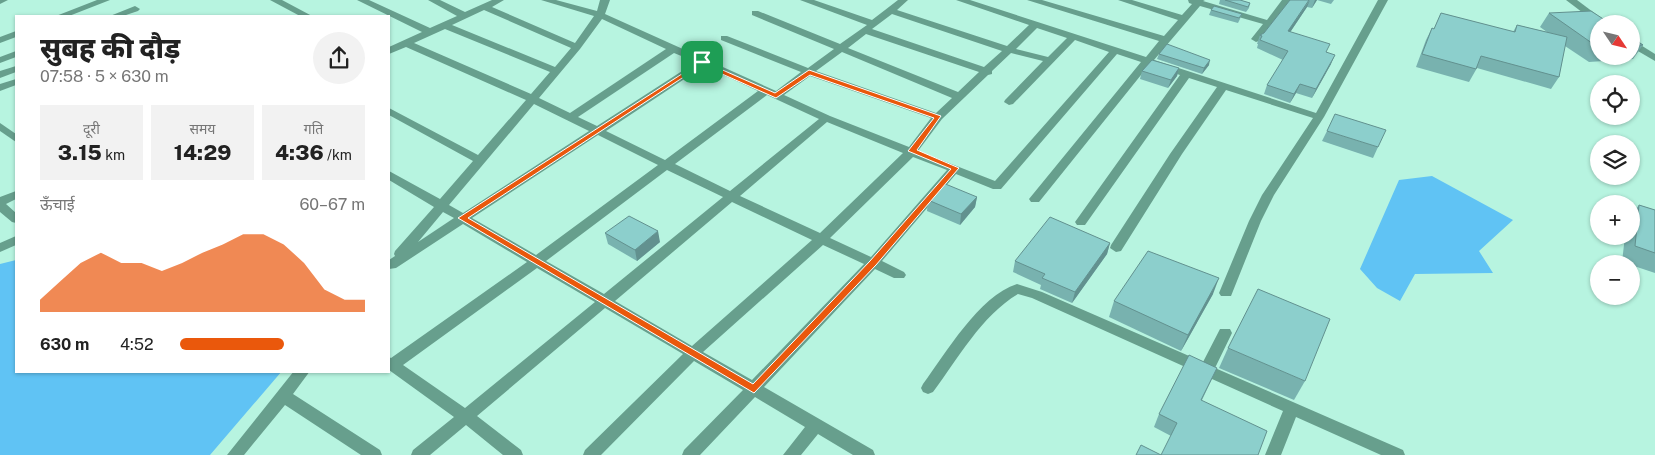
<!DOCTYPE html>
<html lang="hi">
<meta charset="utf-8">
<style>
body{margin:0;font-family:"Public Sans","Noto Sans Devanagari",sans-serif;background:#f2f2f2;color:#222;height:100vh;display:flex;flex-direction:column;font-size:19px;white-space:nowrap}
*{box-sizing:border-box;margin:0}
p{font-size:16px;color:#767676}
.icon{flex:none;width:28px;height:28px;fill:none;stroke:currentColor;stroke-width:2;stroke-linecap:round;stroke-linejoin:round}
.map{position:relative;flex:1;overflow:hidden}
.side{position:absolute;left:15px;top:15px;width:375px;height:358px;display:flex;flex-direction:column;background:#fff;border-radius:0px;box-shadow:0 1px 4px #0004}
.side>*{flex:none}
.needle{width:32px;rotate:125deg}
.controls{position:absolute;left:1590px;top:15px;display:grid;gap:10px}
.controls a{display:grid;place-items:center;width:50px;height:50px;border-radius:50%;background:#fff;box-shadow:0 1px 4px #0004;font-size:25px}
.pin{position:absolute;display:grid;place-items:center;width:42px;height:42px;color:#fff;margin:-21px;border-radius:10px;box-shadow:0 2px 8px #0006}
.round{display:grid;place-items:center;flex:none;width:52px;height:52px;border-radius:26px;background:#f2f2f2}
.summary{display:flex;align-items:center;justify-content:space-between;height:85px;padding:0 25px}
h1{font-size:28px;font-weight:800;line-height:38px}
.metrics{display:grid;grid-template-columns:repeat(3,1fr);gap:8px;height:85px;padding:5px 25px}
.metrics div{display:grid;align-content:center;border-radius:0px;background:#f2f2f2;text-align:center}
.metrics b{font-size:21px;font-weight:800}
.metrics small{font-size:14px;font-weight:400}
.metrics p{font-size:14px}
.chart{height:140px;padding:10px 25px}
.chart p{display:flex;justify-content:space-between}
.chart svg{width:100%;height:90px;margin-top:5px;fill:#ea580c;opacity:.7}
ul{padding:0 25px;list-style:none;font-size:16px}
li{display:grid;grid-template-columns:80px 60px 1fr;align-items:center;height:38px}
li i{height:12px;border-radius:6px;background:#ea580c}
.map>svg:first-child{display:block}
.water{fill:#60c3f4}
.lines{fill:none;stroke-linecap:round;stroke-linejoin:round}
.minor{fill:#679f8d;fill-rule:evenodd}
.wall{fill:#78b2af}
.shaded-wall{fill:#62918f}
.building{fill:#8ccfcc;stroke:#62918f}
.route{fill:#ea580c;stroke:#fff;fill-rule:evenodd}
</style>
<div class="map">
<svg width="1655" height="455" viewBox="0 0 1655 455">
<rect width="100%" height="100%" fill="#b7f4e0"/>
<g class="water">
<path d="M1432,176L1513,220L1479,251L1493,273L1415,274L1400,301L1377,288L1360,269L1399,180Z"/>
<path d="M16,260V371H282L210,455H0V264Z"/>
</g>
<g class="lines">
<g class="minor">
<path d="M0,0H8L0,4Z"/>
<path d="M97,0H110L69,16H56Z"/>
<path d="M270,0H282L312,16H300Z"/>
<path d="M357,0H369L430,28L457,16L428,0H440L465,12L492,0H504L492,7L575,43L594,16L541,0H556L597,11L600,0H610L605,14L776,91L801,72L721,40V36H727L808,68L834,49L752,15V11H758L840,44L867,25L800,0H814L872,20L898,0H908L897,10L1007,46L1029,25L956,0H970L1146,57L1159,41L1027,0H1042L1164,36L1178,20L1118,0H1132L1182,15L1192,4L1189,3L1188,0H1205L1203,1L1267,20L1282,0H1292L1259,41L1256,42L1251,39L1263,24L1200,6L1154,60L1316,113L1378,0H1388L1324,117L1274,195L1261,221L1231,296H1221L1219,293L1249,221L1262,195L1313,118L1226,90L1182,154L1121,251L1116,252L1110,248L1111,245L1170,154L1217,87L1189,78L1085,225H1077L1075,222L1180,75L1149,65L1039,202H1031L1029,199L1141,62L1117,54L1001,189H993L956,174L882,261L904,272L906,275L904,278H894L875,269L764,387L873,450L875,455H853L818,434L801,455H783L805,427L755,397L700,455H682L684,450L743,390L694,361L601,455H583L585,450L683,354L605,308L477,416L521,450L523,455H503L466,425L430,455H411L413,450L454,417L389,370V357L391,358L527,262L463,224L396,268L389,269V260L395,256L394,254L395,251L434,207L389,180V171L440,199L473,161L389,115V108L478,155L526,100L406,47L389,54V47L422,32ZM484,10L571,48L555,67L452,25ZM892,14L1002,51L984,67L872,29ZM602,19L666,49L570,113L539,98L580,49ZM1037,28L1067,38L1048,57L1016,49ZM445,29L550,72L531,94L414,43ZM866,34L979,72L958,92L848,48ZM1075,40L1109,52L995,181L918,151L942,119L988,75L992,74V71L1011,53L1043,61L1005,100L1004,102L1009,105L1013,104ZM842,52L952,98L936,113L816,71ZM674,53L696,62L597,126L578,117ZM704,66L758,91L665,160L606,131ZM810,76L931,118L909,147L830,116L784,95ZM767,95L819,119L730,191L675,164ZM534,104L589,131L463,213L449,205ZM827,122L903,153L820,233L740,196ZM598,135L658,165L536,255L472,218ZM913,157L947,170L871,257L830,238ZM667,170L723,197L604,294L546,261ZM732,202L812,240L692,346L615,301ZM443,212L454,218L418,242ZM823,245L864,264L752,380L703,352ZM537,268L595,302L465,408L403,365Z"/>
<path d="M1566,0H1577L1609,24L1599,25Z"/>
<path d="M135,6L140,9L138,11L123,16H110Z"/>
<path d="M16,31V37L0,43V37Z"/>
<path d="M1631,39L1655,54V61L1631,47Z"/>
<path d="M16,51V57L0,63V57Z"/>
<path d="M16,66V72L0,78V71Z"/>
<path d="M16,79V85L0,91V84Z"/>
<path d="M0,123L16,134V142L0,131Z"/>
<path d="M16,191V199L6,204L16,213V223L12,222L0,212V197Z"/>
<path d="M16,236V245L0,252V243Z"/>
<path d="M1017,284L1042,292L1203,362L1220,329H1230L1232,333L1215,368L1403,450L1405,455H1381L1296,417L1281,455H1265L1283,411L1032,298L1018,294C981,316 958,359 933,392L928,394L923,392L921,388L923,384C946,353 979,296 1017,284Z"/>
<path d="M294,371H310L293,394L380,450L382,455H361L285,405L244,455H227Z"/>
</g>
</g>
<g class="wall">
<path d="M1220,0H1240L1250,3L1249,8L1246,12L1219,4Z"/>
<path d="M1290,0H1334L1331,4L1317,0L1312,8L1307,7L1290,32L1327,52L1331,64L1312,98L1296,93L1290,103L1264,94L1267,85L1283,60L1257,48L1258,44H1257L1260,35L1264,33Z"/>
<path d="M1211,10L1242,14L1240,19L1238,23L1209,15Z"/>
<path d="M1441,13L1513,32L1517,25L1547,32L1540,27L1549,13L1599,24V56H1631V37L1643,45L1633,59L1589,62L1565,46L1559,77L1551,89L1477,68L1469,82L1416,67L1426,40L1432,28L1434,29Z"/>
<path d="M1159,54L1209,65L1202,74L1157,59Z"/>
<path d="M1179,68L1177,76L1168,88L1140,79L1142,71Z"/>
<path d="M1327,131L1378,147L1373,158L1322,141Z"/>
<path d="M977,197L975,207L960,225L927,211L928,200Z"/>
<path d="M1639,205L1655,210V273L1631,265V264H1627L1622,262L1625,236H1631V215Z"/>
<path d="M605,233L660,242L637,261L608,244Z"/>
<path d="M1110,243L1107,254L1072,303L1040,289L1041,285L1013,272L1015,261Z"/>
<path d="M1213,294L1181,351L1109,317L1114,301Z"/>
<path d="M1228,348L1305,381L1294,400L1219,368Z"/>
<path d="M1217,368L1202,400L1171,436L1154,427L1159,414Z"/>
</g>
<g class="shaded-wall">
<path d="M1310,0L1307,7L1285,40L1288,31Z"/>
<path d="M1315,0H1317L1312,8Z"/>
<path d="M1335,55L1331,64L1312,98L1316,89Z"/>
<path d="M1210,60L1209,65L1202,74L1204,68Z"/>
<path d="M1179,68L1177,76L1168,88L1171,80Z"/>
<path d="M1300,84L1296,93L1290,103L1294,94Z"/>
<path d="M977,197L975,207L960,225L961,214Z"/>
<path d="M658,231L660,242L637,261L635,250Z"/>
<path d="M1110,243L1107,254L1072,303L1075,292Z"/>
<path d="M1219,278L1213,294L1181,351L1188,335Z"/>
</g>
<g class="building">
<path d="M1225,0H1240L1250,3L1248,7Z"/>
<path d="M1290,0H1309L1288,31L1330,44L1326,52L1335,55L1316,89L1300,84L1294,94L1267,85L1288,51L1260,40L1262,36L1260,35L1264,33Z"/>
<path d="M1214,6L1242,14L1239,18L1211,10Z"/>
<path d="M1591,11L1611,24H1599V48L1549,13Z"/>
<path d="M1441,13L1515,32L1517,25L1567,37L1559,77L1481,56L1476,69L1422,54L1432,28L1434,29Z"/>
<path d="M1631,37L1643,45H1631Z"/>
<path d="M1167,44L1210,60L1204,68L1159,54Z"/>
<path d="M1152,60L1179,68L1171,80L1142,71Z"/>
<path d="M1335,114L1386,130L1378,147L1327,131Z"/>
<path d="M943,183L977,197L961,214L928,200Z"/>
<path d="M1639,205L1655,210V253L1635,246Z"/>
<path d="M629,216L658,231L635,250L605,233Z"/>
<path d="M1050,217L1110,243L1075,292L1042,278L1045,274L1015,261Z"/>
<path d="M1148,251L1219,278L1188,335L1114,301Z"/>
<path d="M1258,289L1330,319L1305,381L1228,348Z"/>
<path d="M1189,355L1217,368L1201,400L1267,431L1258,455H1161L1177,423L1159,414Z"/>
<path d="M1141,445L1161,455H1136Z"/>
</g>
<path class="route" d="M702,61L775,93L809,70L941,116L917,150L959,168L876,265L754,393L458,218ZM702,65L776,98L810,75L934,118L908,151L951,169L870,261L753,384L468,218Z"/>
</svg>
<div class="controls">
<a><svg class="needle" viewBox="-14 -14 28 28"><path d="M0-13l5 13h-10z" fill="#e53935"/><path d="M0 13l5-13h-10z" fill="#767676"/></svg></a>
<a><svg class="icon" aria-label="locate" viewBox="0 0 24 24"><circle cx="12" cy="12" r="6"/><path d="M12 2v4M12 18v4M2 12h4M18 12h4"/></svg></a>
<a><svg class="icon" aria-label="layers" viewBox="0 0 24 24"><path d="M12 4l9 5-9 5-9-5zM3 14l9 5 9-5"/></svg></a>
<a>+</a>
<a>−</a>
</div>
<div class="pin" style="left:702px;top:62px;background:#1e9e55"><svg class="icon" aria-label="arrive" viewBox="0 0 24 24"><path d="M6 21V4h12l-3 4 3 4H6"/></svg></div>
<section class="side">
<div class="summary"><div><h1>सुबह की दौड़</h1><p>07:58 · 5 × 630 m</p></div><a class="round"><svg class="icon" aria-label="share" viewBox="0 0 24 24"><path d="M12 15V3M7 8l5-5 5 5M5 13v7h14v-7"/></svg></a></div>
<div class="metrics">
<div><p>दूरी</p><b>3.15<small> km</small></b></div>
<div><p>समय</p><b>14:29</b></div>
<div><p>गति</p><b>4:36<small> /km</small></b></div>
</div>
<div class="chart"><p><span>ऊँचाई</span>60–67 m</p>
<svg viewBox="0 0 160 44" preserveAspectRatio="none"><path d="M0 44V38L10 29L20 20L30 15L40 20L50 20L60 24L70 20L80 15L90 11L100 6L110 6L120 11L130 20L140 33L150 38L160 38V44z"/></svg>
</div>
<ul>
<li><b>630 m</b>4:52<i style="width:56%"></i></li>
</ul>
</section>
</div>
